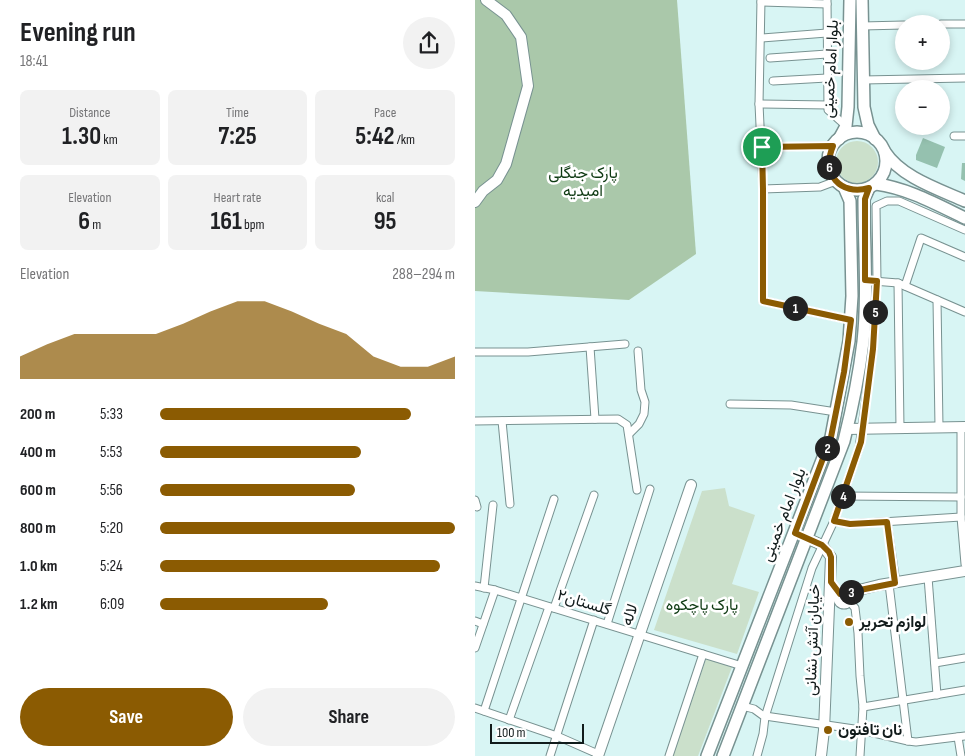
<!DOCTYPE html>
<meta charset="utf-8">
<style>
body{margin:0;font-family:"Sofia Sans Condensed",Vazirmatn,sans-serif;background:#f2f2f2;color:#202124;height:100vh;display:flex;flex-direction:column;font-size:19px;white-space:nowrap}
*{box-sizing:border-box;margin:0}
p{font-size:16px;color:#757577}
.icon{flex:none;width:28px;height:28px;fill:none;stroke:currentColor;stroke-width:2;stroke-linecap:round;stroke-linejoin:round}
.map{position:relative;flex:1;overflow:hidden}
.drawer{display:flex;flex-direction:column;background:#fff;width:475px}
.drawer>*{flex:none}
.buttons{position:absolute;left:420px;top:15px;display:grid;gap:10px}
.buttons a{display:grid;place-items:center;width:55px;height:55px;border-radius:50%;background:#fff;box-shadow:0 2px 8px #0003;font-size:25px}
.scale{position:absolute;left:15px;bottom:12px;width:94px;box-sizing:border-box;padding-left:5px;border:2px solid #111b1b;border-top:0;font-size:14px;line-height:18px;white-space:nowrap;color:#111b1b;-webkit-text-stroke:4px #fff;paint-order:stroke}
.pin{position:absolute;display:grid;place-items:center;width:42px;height:42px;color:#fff;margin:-21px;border:2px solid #fff;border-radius:50%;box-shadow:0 1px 5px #0007}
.km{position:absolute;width:25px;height:25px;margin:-12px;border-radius:50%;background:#222;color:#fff;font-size:14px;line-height:25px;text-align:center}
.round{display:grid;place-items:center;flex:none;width:52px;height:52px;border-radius:26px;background:#f2f2f2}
.head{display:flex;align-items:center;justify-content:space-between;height:85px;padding:0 20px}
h1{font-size:28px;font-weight:700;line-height:38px}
.stats{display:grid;grid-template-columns:repeat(3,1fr);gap:8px;height:85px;padding:5px 20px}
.stats div{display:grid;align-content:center;border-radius:8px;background:#f2f2f2;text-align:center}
.stats b{font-size:25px;font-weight:700}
.stats small{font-size:14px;font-weight:400}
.stats p{font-size:14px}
.chart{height:140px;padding:10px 20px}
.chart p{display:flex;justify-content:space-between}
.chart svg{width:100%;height:90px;margin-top:5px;fill:#8b5b02;opacity:.7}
.action{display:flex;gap:10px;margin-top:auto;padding:10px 20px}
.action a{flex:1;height:58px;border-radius:30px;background:#8b5b02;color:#fff;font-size:20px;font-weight:700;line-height:58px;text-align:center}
.action a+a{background:#f2f2f2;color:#202124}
ul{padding:0 20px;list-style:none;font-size:16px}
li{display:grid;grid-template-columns:80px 60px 1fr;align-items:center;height:38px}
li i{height:12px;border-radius:6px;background:#8b5b02}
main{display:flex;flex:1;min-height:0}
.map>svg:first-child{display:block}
.green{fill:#cbe0cb}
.forest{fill:#aac8aa}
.building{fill:#95c1af}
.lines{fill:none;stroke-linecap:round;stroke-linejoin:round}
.street-casing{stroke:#789291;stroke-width:9}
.secondary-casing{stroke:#789291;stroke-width:12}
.primary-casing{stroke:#789291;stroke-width:14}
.street{stroke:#fff;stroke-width:7}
.secondary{stroke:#fff;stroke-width:10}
.primary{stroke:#fff;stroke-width:11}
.route-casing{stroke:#fff;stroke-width:10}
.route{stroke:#8b5b02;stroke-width:6}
.poi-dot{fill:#8b5b02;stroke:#fff;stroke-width:2}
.labels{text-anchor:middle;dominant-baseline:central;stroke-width:5;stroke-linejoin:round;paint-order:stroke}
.street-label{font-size:16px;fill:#111b1b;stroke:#fff}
.park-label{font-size:16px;fill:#0e3a12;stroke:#fff}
.poi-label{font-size:16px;font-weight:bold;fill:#111b1b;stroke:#fff;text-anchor:start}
</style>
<main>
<section class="drawer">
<div class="head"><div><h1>Evening run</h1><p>18:41</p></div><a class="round"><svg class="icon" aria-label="share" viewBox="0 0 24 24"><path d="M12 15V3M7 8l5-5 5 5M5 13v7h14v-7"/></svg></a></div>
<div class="stats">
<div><p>Distance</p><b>1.30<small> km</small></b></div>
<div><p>Time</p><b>7:25</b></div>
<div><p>Pace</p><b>5:42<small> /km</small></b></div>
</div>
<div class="stats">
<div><p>Elevation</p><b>6<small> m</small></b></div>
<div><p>Heart rate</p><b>161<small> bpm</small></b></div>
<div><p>kcal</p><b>95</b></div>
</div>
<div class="chart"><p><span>Elevation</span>288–294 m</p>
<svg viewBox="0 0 160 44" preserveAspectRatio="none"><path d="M0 44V33L10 27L20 22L30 22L40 22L50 22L60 17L70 11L80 6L90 6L100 11L110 17L120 22L130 33L140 38L150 38L160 33V44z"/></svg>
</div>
<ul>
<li><b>200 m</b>5:33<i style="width:85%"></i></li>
<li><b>400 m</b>5:53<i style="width:68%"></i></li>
<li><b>600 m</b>5:56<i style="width:66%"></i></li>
<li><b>800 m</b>5:20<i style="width:100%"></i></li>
<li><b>1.0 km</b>5:24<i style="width:95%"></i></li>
<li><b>1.2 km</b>6:09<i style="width:57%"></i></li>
</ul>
<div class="action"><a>Save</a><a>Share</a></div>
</section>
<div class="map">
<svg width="490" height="756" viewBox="0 0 490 756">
<rect width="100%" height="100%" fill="#d8f5f4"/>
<g class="green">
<circle cx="382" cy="162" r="21"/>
<path d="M250,488L254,506L280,515L257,584L284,592L262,654L179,630L227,491Z"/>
<path d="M231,659L257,667L223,756H198Z"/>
</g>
<path class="forest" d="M0,0H202L221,254L154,300L0,291Z"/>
<g class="building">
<path d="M448,138L470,147L462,168L441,160V155Z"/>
<path d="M487,163H490V181L486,179Z"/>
</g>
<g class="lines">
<g class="street-casing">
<g id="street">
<path d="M286,0L284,104L288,189V301L376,320"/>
<path d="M352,0L353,110L371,126"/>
<path d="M286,2L352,4"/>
<path d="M466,24H490"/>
<path d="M387,26L429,25"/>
<path d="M286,38L352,33"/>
<path d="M295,58L352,54"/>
<path d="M388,80L490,78"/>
<path d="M298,81L352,78"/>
<path d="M284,104L353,105"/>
<path d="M479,136H490"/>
<path d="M287,147L358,146"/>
<path d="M288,189L345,187L361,181"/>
<path d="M398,281L423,283L490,312"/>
<path d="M423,283L425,428"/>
<path d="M430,286L446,238L490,257"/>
<path d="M462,300L464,427"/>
<path d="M115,347L120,419"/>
<path d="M0,352H53L150,344"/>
<path d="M255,404L316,405L361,412"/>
<path d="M0,421L143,419L152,425L162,490"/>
<path d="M27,421L35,504"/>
<path d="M486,427V517L490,564"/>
<path d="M154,434L164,424L169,414L170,402L166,390L163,351"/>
<path d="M368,496L486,497"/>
<path d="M0,500L2,507"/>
<path d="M359,521L375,524L486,517"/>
<path d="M412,522L421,583"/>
<path d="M453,577L462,695"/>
<path d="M414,584L433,741"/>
<path d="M0,586L20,590L267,666"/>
<path d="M9,588L18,505"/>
<path d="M374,601L380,608L383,633L385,676L388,707L385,756"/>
<path d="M79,608L119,495"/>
<path d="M0,621L8,624"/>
<path d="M132,624L175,489"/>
<path d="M0,648L20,590"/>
<path d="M460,663L490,658"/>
<path d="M267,706L279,709L290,717L288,734L282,756"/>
<path d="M388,707L490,690"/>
<path d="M0,708L82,736L123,754"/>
<path d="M9,711L79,499"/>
<path d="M290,716L386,730L433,741L441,742L490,736"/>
<path d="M290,717L337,568L359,521L384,448L398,349L402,281L401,206L412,201H424L490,230"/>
<path d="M34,720L74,607"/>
<path d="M483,737L486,756"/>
<path d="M75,756L119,620"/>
<path d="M194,756L228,654"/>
</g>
</g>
<g class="secondary-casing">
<g id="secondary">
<path d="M0,202L8,191L22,180L31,164L53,86L46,37L31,15L11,0"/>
<path d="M372,429L490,427"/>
<path d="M331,538L347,545L356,557L349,730L346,756"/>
<circle cx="369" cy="598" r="5.5"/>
<path d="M372,593L404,585L490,571"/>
<path d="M123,756L216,485"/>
</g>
</g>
<g class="primary-casing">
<g id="primary">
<path d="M387,0L389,107L393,125L400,139"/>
<circle cx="382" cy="161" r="29"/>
<path d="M364,139L371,126L373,107L375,0"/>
<path d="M410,152C426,177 463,189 490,201"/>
<path d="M401,184C432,188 461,204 490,218"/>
<path d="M232,756L356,437L374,341L377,296L375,201L369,187"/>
<path d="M248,756L369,441C377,409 384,375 388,342C393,295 389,247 389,199L394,188"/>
</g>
</g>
<use href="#street" class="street"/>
<use href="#secondary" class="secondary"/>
<use href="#primary" class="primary"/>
</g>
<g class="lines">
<g class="route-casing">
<path id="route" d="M358,146C346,174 365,196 394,188L390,199V280L402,281L398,349L386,442L359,521L375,524L412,522L420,583L365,594L356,582V557L354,552L347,545L320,533L356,437L369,372L376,320L288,301V189L287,147Z"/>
</g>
<use href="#route" class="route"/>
</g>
<g class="poi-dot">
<circle cx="374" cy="622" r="5"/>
<circle cx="353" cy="730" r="5"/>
</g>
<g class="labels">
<g class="street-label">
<text transform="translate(356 69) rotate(-87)">بلوار امام خمینی</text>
<text transform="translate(309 515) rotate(-69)">بلوار امام خمینی</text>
<text transform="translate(109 603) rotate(17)">گلستان۲</text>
<text transform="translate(155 615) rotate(-71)">لاله</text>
<text transform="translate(338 640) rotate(-88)">خیابان آتش نشانی</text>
</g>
<g class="park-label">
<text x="108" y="173">پارک جنگلی<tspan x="108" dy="18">امیدیه</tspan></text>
<text x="227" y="605">پارک پاچکوه</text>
</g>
<g class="poi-label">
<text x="384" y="622">لوازم تحریر</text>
<text x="363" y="730">نان تافتون</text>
</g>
</g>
</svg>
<div class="buttons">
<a>+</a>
<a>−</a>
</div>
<div class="scale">100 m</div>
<div class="pin" style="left:287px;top:147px;background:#1e9e55"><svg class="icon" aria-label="arrive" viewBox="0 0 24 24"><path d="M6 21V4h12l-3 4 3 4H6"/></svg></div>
<b class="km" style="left:320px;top:308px">1</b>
<b class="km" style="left:352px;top:448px">2</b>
<b class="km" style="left:376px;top:592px">3</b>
<b class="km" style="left:368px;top:496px">4</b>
<b class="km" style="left:400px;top:312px">5</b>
<b class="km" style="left:354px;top:167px">6</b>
</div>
</main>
